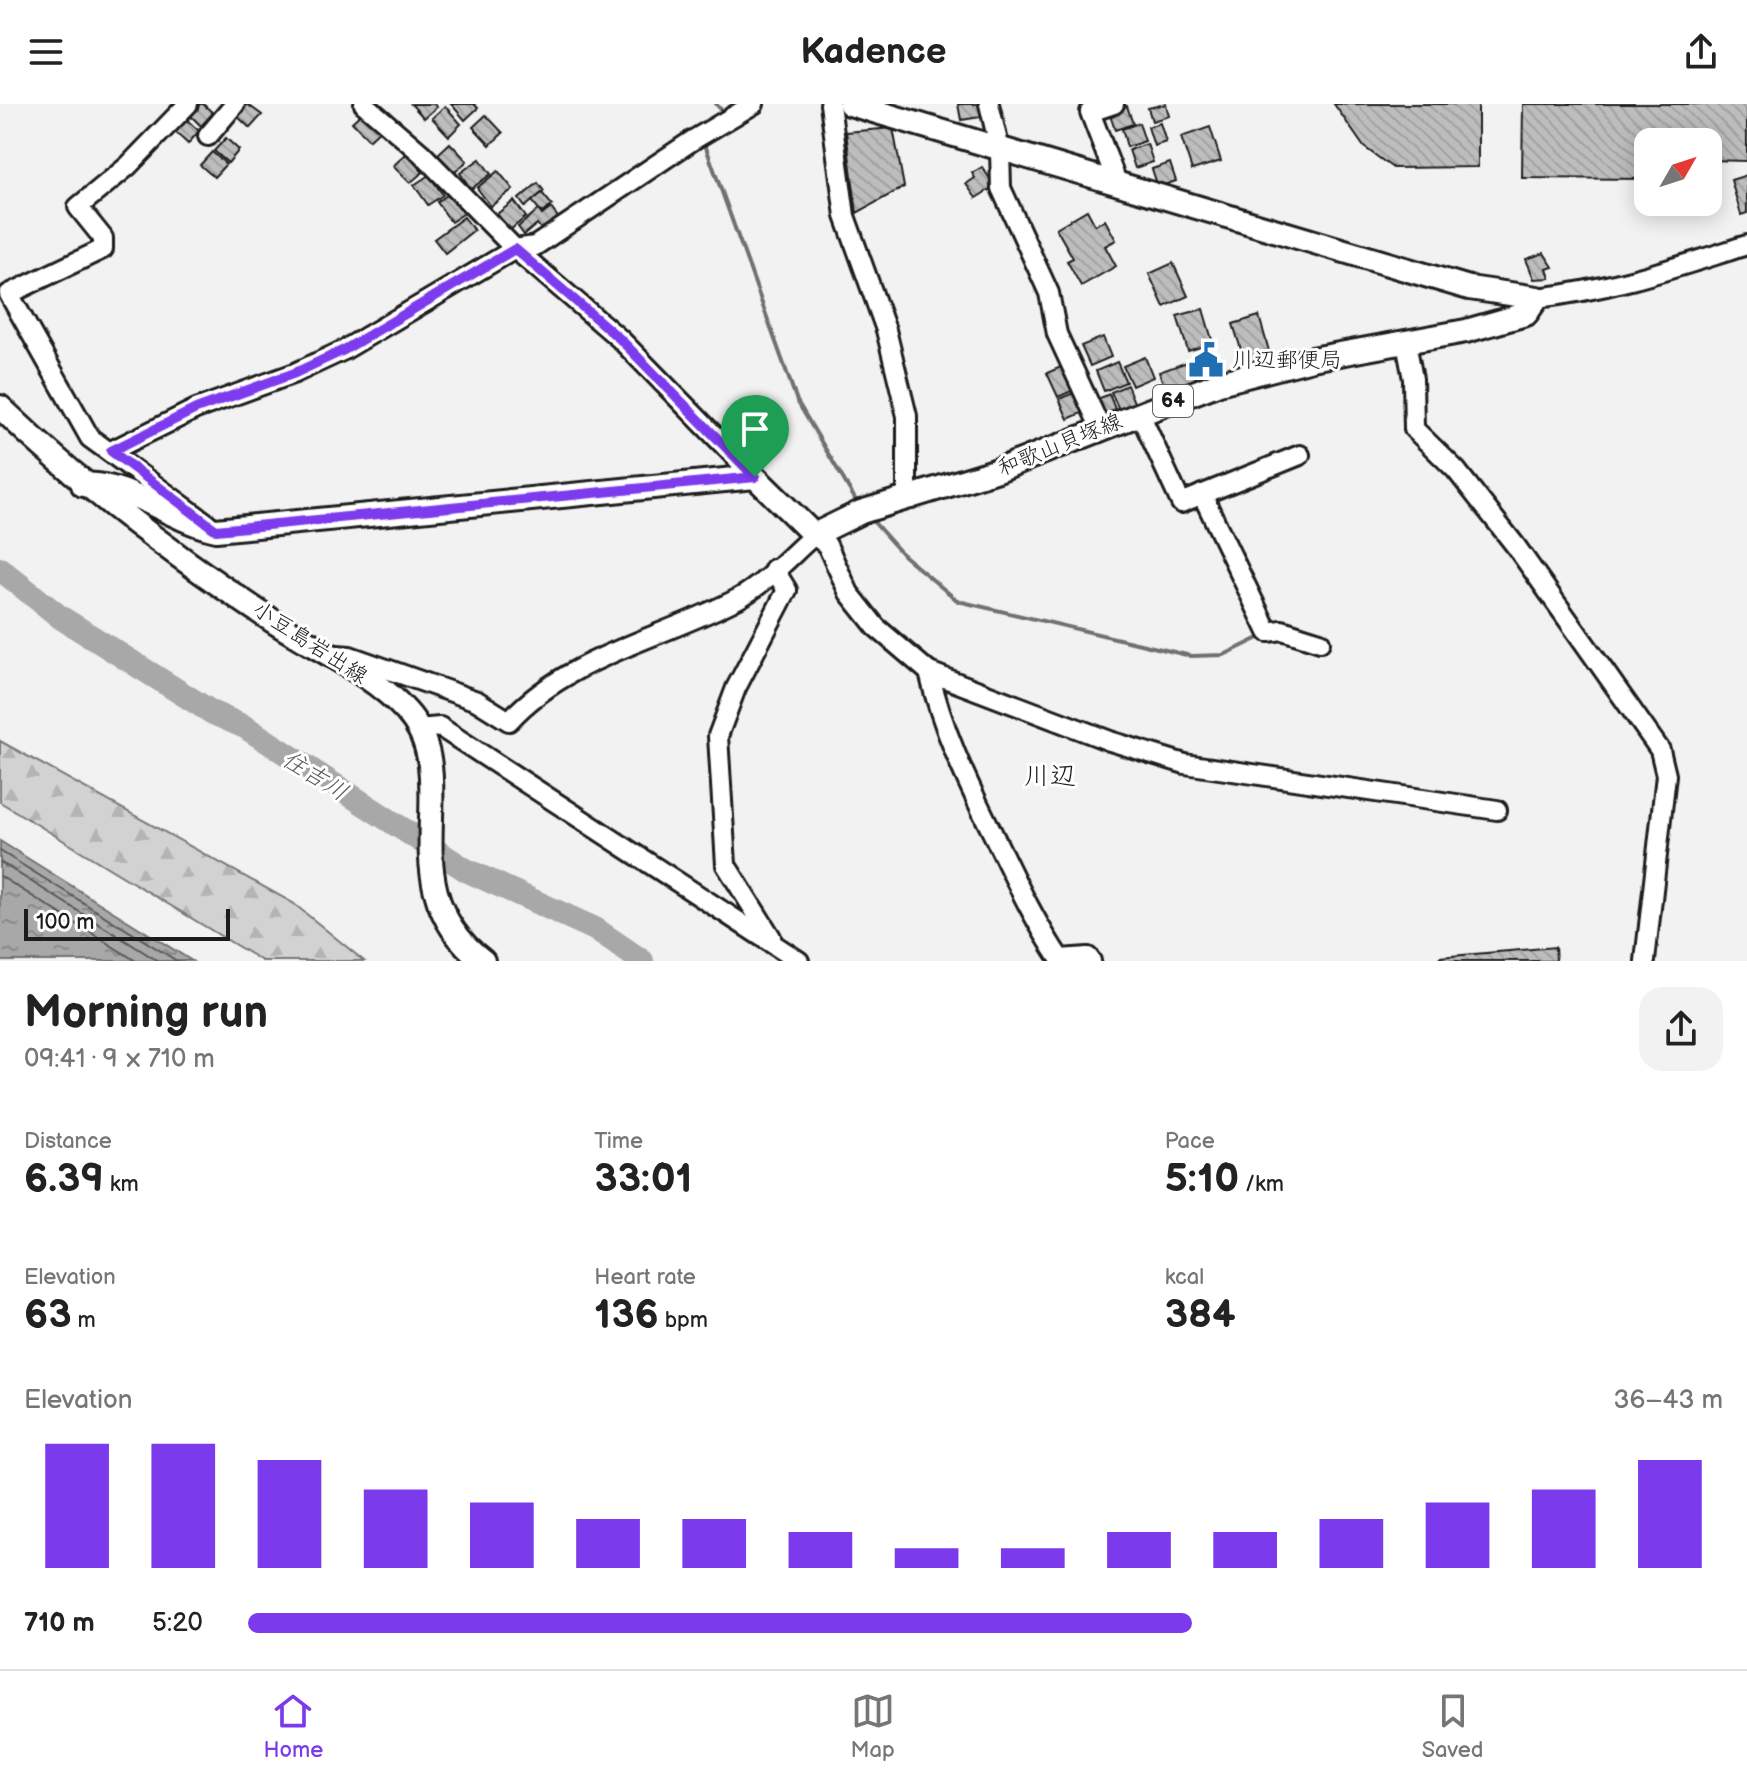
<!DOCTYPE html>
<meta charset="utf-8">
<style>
body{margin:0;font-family:"Balsamiq Sans","Klee One",sans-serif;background:#f2f2f2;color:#222;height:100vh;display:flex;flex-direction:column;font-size:30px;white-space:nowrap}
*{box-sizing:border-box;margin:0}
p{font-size:26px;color:#767676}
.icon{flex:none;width:44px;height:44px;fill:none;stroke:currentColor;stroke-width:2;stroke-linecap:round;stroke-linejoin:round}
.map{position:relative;height:857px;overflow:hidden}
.details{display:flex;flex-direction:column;background:#fff;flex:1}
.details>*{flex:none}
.needle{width:52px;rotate:51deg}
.fabs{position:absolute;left:1634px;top:24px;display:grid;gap:16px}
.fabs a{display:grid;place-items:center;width:88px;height:88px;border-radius:16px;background:#fff;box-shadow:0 4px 20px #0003;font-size:40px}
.scale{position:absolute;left:24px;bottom:20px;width:206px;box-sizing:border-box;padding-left:8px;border:4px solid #1c1c1c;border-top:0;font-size:22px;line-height:28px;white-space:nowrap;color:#1c1c1c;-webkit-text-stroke:6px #fff;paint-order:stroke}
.pin{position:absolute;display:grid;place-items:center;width:68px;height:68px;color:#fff;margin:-82px -34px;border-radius:50% 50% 50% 0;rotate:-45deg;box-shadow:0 0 8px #0007}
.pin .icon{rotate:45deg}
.round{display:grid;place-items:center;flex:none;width:84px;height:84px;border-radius:24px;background:#f2f2f2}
.head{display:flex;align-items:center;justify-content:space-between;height:136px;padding:0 24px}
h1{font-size:44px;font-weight:700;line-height:60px}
.figures{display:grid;grid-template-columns:repeat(3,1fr);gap:12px;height:136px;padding:8px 24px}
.figures div{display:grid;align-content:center}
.figures b{font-size:40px;font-weight:700}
.figures small{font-size:22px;font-weight:400}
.figures p{font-size:22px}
.chart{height:224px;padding:16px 24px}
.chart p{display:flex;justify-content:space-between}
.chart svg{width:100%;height:144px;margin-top:8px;stroke:#7c3aed;stroke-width:6}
ul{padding:0 24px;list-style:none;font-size:26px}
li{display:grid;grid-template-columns:128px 96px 1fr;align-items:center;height:60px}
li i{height:20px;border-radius:10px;background:#7c3aed}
header{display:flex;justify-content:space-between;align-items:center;height:104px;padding:0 24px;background:#fff;font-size:36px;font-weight:700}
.tab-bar{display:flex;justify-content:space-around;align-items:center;height:112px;border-top:2px solid #e0e0e0;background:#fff;font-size:22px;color:#767676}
.tab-bar a{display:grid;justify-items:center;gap:4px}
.tab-bar .selected{color:#7c3aed}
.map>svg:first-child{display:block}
.forest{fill:url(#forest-firs);stroke:#777;stroke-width:2}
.water{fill:url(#water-ripples);stroke:#707070;stroke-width:2}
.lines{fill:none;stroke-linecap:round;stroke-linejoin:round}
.shore{stroke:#545454;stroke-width:2}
.stream{stroke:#707070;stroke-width:4}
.river{stroke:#a8a8a8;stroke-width:24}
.building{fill:url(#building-back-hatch);stroke:#1c1c1c;stroke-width:2}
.minor-casing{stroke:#1c1c1c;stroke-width:24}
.major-casing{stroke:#1c1c1c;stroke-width:28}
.minor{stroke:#fff;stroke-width:18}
.major{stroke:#fff;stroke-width:22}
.route-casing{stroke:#fff;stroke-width:16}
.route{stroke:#7c3aed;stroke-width:10}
.labels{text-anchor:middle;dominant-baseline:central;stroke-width:6;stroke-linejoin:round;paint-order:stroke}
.shield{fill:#fff;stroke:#606060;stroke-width:2}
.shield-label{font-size:20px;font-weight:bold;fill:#1c1c1c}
.poi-label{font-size:22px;fill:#1c1c1c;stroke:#fff;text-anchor:start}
.street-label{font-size:22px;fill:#1c1c1c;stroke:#fff}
.water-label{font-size:24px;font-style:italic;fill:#5b5b5b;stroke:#fff}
.quarter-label{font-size:26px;fill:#1c1c1c;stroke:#fff}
</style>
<header><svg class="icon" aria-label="menu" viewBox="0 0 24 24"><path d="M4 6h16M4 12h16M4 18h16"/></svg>Kadence<svg class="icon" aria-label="share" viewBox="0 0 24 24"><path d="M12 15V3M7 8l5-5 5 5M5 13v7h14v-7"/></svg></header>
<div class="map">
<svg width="1747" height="857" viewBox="0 0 1747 857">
<defs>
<pattern id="forest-firs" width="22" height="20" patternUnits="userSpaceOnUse" patternTransform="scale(2)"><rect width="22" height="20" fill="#d2d2d2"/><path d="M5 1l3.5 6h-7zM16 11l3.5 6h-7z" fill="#b4b4b4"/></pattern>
<pattern id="water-ripples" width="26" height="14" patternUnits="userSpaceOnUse" patternTransform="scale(2)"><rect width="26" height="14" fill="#a8a8a8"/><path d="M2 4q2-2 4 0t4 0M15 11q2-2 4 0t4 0" fill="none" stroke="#888"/></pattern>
<pattern id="building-back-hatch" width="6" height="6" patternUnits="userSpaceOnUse" patternTransform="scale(2)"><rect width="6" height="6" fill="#bdbdbd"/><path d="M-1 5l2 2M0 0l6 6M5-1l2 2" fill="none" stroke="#a2a2a2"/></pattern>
</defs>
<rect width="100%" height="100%" fill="#f2f2f2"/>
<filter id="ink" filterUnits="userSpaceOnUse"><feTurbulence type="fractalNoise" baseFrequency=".0125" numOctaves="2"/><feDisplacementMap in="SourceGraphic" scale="16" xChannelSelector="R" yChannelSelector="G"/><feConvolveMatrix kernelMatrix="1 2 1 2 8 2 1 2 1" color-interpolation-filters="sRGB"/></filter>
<g filter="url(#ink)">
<path class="forest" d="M0,637L293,799L364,857H262L0,698Z"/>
<path class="water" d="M0,737L192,857H0Z"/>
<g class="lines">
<g class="shore">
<path d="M0,747L177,857"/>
<path d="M0,758L158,857"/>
<path d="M0,772L136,857"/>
</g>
<g class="stream">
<path d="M716,0L726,11"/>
<path d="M703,35L797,297L858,400"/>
<path d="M871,415L904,452L958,497L1191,552L1224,551L1261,533"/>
</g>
<path class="river" d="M0,465L60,513L213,609L245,623L466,766L595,825L642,857"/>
</g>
<g class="building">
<path d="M196,0H203L213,9L201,22L188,9Z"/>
<path d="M247,0L262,11L250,24L236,11Z"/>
<path d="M411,0H434L437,3L424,14Z"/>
<path d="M451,0H474L478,4L465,16Z"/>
<path d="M958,0H979L981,13L961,16Z"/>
<path d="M1166,0L1169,12L1152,17L1148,4Z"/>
<path d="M1334,0H1478V63L1393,64L1364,43Z"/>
<path d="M1523,0H1747V57L1708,56V38H1648V75L1522,74Z"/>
<path d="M445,2L461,20L449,32L432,14Z"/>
<path d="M1127,2L1133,20L1115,26L1109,8Z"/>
<path d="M365,6L382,24L369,36L352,18Z"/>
<path d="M486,11L503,29L490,41L473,23Z"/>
<path d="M185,14L199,27L188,40L174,27Z"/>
<path d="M1139,19L1145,37L1127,43L1122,25Z"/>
<path d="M1160,19L1166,38L1154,42L1148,23Z"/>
<path d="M1210,23L1221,57L1192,66L1181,33Z"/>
<path d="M893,24L904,83L857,109L846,28Z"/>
<path d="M226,34L239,46L228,59L214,47Z"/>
<path d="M450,39L467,57L454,69L437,51Z"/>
<path d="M1147,40L1153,58L1135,64L1129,46Z"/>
<path d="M212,48L226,60L214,73L200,61Z"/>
<path d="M406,50L423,68L410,79L393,62Z"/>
<path d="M480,55L491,70L471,85L460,69Z"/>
<path d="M1170,59L1176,77L1158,83L1152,65Z"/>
<path d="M982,63L995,82L976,94L966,80L975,74L972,69Z"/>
<path d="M498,67L513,85L491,102L477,84Z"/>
<path d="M429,71L443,91L428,101L414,81Z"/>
<path d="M1747,71V109L1741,111L1731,76Z"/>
<path d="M538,79L544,87L525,103L519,95Z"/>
<path d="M452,88L466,108L451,118L437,98Z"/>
<path d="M542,89L552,101L542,109L532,97Z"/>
<path d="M514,97L526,113L510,126L497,110Z"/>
<path d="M551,104L560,116L544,129L537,120L524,131L518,123L538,106L542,111Z"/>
<path d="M1087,106L1095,121L1105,116L1116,136L1105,142L1116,162L1081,182L1067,157L1073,154L1056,124Z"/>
<path d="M464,113L474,126L445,149L434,135Z"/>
<path d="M1544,149L1553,163L1547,165L1550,174L1534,175L1526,155Z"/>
<path d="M1173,159L1188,192L1164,203L1149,170Z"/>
<path d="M1203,205L1213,239L1188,247L1177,212Z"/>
<path d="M1259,212L1269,247L1244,255L1233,220Z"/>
<path d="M1103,233L1111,253L1090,262L1081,242Z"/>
<path d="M1145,253L1153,273L1132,282L1123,262Z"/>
<path d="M1190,257L1197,277L1166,287L1159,268Z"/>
<path d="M1117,258L1126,278L1104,287L1096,267Z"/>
<path d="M1063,262L1074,286L1058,293L1047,269Z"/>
<path d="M1127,281L1135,301L1120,308L1111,288Z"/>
<path d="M1076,288L1084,308L1068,315L1059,295Z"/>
<path d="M1109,290L1117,310L1102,316L1093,297Z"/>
<path d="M1555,843L1556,857H1441L1440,853Z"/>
</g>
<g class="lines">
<g class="minor-casing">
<g id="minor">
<path d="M188,0L128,62L78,103L103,134V145L9,190L90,334L208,420"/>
<path d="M364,0L421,49L515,145L620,235L755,373"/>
<path d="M830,0L845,112L886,226L907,312V385L911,395"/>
<path d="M989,0L1000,46L1001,84L1049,189L1057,230L1101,325"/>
<path d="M1114,0L1090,8L1118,81"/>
<path d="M208,32L235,0"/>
<path d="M1537,194C1610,186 1677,163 1747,141"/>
<path d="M1406,239L1413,275L1414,325L1456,366L1515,441L1660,646L1666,671L1645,857"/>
<path d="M1140,310L1181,399L1300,351"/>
<path d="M111,347L196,305L295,269L344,246L515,145L535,142L693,36L754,0"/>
<path d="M1202,390L1268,528L1282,526L1320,538"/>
<path d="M337,551L350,552L477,597L509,617C568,552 664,534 739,494C766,479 791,451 814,431L827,441L849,489L876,523L929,568L1110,637L1185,660L1497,706"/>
<path d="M929,568C942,625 967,678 993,730C1014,773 1033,815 1060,855L1088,853L1091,857"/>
<path d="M418,625L440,623L799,857"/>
<path d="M771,833L726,761L718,632L736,584L787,486L774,465"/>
</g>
</g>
<g class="major-casing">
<g id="major">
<path d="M0,303C84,384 178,455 276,519C319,547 372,569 406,607C468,674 384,780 483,857"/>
<path d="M83,381C124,376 174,418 216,426L755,373L814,431L861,408L998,366L1219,279L1312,255L1466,227L1526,210L1537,194L1469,184L850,0"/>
</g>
</g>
<use href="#minor" class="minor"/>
<use href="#major" class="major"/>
</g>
</g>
<g class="lines" filter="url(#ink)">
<g class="route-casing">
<path id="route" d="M515,145L620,235L755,373L216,426L111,347L196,305L295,269L344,246Z"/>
</g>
<use href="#route" class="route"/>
</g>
<defs>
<g id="civic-bare" transform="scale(2.76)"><path d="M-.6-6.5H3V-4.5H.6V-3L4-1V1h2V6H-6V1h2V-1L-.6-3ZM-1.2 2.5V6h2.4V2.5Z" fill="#1f6fb2" stroke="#fff" stroke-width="2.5" paint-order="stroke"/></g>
</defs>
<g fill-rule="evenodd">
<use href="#civic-bare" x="1206" y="256"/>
</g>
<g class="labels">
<rect class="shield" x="1153" y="281" width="40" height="32" rx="6"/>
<g class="shield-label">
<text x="1173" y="297">64</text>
</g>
<g class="poi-label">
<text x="1232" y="256">川辺郵便局</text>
</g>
<g class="street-label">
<text transform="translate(1060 341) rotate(-22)">和歌山貝塚線</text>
<text transform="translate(310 539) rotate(33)">小豆島岩出線</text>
</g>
<g class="water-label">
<text transform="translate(315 672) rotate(32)">住吉川</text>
</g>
<g class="quarter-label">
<text x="1050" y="672">川辺</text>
</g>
</g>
</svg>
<div class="fabs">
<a><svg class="needle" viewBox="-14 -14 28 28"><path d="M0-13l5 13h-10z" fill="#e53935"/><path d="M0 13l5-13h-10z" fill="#767676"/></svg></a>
</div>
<div class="scale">100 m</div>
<div class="pin" style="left:755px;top:373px;background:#1e9e55"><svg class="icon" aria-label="arrive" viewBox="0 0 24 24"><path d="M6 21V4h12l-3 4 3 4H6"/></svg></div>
</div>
<section class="details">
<div class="head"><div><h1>Morning run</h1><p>09:41 · 9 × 710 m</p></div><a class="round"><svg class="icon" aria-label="share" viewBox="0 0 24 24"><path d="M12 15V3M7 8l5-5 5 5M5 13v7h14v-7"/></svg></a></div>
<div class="figures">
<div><p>Distance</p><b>6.39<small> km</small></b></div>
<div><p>Time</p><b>33:01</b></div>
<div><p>Pace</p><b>5:10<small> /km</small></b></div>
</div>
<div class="figures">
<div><p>Elevation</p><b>63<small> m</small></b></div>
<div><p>Heart rate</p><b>136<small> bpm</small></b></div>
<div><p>kcal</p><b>384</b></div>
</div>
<div class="chart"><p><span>Elevation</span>36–43 m</p>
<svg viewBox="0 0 160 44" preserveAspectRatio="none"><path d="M5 44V6M15 44V6M25 44V11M35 44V20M45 44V24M55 44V29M65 44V29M75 44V33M85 44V38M95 44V38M105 44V33M115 44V33M125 44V29M135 44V24M145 44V20M155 44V11"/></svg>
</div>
<ul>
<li><b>710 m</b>5:20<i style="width:64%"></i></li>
</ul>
</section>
<nav class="tab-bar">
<a class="selected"><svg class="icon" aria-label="home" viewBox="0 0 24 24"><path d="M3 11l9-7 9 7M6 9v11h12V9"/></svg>Home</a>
<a><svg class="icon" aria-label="map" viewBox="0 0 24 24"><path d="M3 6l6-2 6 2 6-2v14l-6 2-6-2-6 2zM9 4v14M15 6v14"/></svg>Map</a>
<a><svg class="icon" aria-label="saved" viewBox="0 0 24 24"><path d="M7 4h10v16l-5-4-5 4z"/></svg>Saved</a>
</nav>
